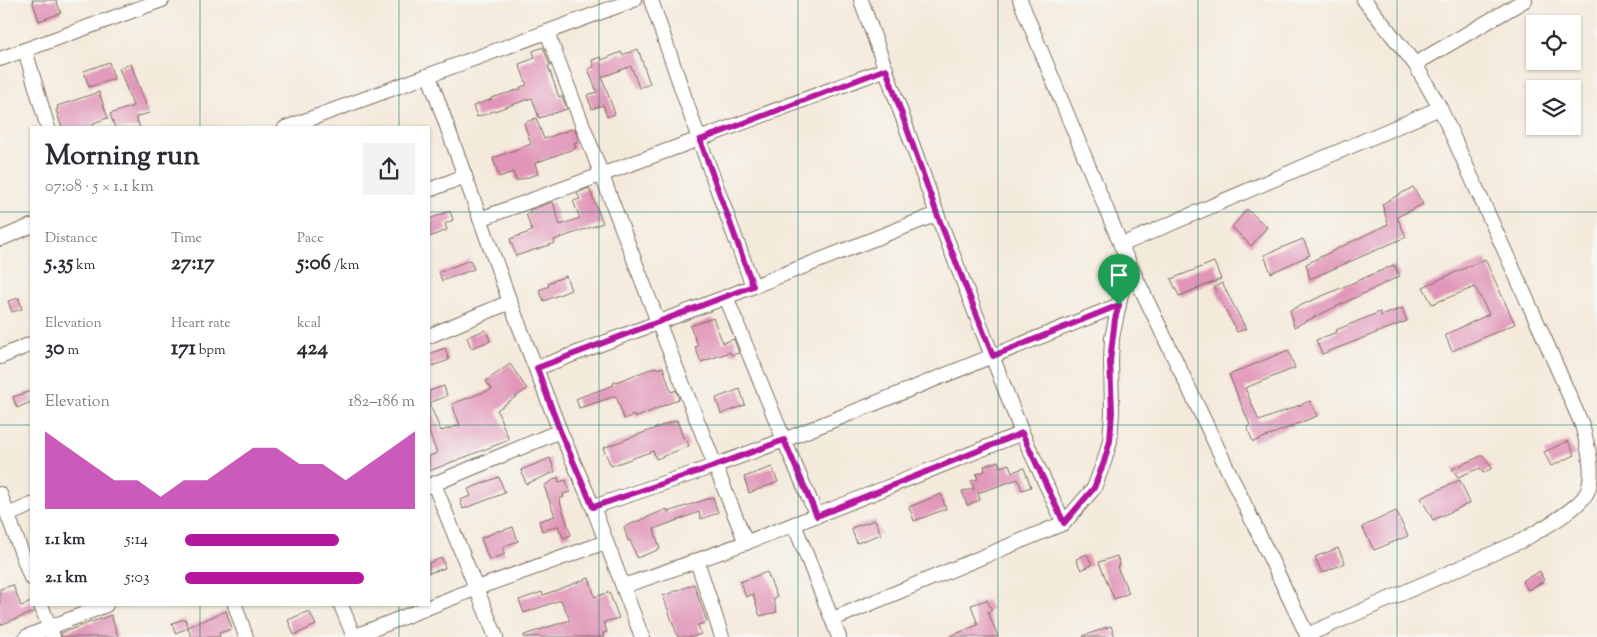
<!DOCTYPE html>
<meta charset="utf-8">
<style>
body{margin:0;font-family:"Sorts Mill Goudy",serif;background:#f2f2f3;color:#2b2b33;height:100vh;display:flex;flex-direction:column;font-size:19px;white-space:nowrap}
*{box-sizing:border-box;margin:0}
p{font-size:16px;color:#7c7c81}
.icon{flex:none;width:28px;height:28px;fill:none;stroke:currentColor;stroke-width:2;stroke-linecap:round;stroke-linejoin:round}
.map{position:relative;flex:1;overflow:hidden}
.side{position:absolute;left:30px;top:126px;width:400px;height:480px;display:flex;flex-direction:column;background:#fff;border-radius:0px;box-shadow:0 1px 4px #0004}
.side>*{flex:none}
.controls{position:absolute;left:1526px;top:15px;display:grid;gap:10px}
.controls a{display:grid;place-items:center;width:55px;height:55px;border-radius:0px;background:#fff;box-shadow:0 1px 4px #0004;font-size:25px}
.pin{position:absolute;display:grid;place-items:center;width:42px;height:42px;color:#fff;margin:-51px -21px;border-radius:50% 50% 50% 0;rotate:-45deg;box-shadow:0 0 5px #0007}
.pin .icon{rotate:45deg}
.round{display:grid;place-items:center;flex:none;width:52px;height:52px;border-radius:0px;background:#f2f2f3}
.overview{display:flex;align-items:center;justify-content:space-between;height:85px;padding:0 15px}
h1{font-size:28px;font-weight:700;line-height:38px}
.stats{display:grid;grid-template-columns:repeat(3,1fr);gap:8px;height:85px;padding:5px 15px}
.stats div{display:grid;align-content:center}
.stats b{font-size:21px;font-weight:700}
.stats small{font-size:14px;font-weight:400}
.stats p{font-size:14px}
.chart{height:140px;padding:10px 15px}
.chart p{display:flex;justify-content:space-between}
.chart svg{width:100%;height:90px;margin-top:5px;fill:#b5179e;opacity:.7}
ul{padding:0 15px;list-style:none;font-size:16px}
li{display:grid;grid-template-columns:80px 60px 1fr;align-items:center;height:38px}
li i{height:12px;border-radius:6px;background:#b5179e}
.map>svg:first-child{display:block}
.building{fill:#e195b8}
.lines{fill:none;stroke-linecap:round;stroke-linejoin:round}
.minor-casing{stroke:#7c6d60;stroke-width:16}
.minor{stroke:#fff;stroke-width:14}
.route-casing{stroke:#fff;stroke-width:10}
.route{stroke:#b5179e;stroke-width:6}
.grid{fill:none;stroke:#0f766e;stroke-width:1;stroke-opacity:0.55}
</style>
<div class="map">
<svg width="1597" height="637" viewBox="0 0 1597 637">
<rect width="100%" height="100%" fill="#f6f6f2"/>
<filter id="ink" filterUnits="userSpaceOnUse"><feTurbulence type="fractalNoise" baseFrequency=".02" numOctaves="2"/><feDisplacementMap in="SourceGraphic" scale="10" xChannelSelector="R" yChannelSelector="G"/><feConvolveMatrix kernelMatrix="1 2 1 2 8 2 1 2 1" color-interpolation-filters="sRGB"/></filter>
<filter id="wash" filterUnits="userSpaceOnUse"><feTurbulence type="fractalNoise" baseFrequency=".0096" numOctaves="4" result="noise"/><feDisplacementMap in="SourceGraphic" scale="20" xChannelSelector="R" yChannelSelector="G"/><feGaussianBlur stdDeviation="1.12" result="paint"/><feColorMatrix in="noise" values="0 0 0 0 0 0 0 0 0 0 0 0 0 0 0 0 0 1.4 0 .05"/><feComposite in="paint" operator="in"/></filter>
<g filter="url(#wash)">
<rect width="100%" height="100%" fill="#f4eadb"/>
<g id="blocks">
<g class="building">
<path d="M32,0H56L61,13L39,21Z"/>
<path d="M543,47L550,65L548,66L559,97L562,96L567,109L539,118L532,98L477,117L473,106L492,99L491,98L521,89L520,87L527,85L519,64L535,58L533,51Z"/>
<path d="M638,49L650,84L639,88L631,66L602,77L615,114L607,117L603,105L592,109L587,95L597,92L588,69L594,67L592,60L601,57L602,60L621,52L622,55Z"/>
<path d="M109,62L114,79L89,87L84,71Z"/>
<path d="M131,64L149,113L136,117L140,128H115L110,114L133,106L119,68Z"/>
<path d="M99,92L108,118L93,123L94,126L89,128H62L56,110L58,109L57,106Z"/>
<path d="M536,118L544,139L574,128L579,141L574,143L576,148L535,163L538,174L516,181L513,172L499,177L493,158L531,144L524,123Z"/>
<path d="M1413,187L1423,204L1397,217L1406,237L1310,279L1306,264L1388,224L1382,204Z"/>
<path d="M589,188L603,223L554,240L555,243L516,256L510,239L532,231L526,214L531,213L529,210L553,202L560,225L580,218L573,201L580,199L577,193Z"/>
<path d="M1247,209L1267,227L1251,246L1232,227Z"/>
<path d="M450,211L453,220L445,224L447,230L429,237V219Z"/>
<path d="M1303,239L1310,255L1271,273L1264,255Z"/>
<path d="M1485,259L1515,324L1452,351L1445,335L1489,314L1475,287L1432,304L1423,287Z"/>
<path d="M470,260L474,269L442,281L439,272Z"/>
<path d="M1214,262L1221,279L1179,296L1171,279Z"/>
<path d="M1394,265L1400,276L1294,327L1290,310Z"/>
<path d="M566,276L571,290L544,301L539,290L549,286L548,283Z"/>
<path d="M1222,283L1246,329L1237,332L1214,287Z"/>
<path d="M19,298L22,309L12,312L8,301Z"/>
<path d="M1402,308L1407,321L1322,354L1316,340L1337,332L1336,330L1380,312L1381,316Z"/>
<path d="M713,318L723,343L734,339L739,353L731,355L730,352L701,362L695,347L698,346L690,326Z"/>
<path d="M486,330L490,341L471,348L467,337Z"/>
<path d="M445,348L449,360L429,367V354Z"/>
<path d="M1288,350L1295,368L1245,388L1259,421L1310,401L1317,416L1253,442L1247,427L1250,425L1229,375Z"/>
<path d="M510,364L527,389L497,410L509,440L429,471V456L437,453L429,432V391L444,386L447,396L429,403L441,431L460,425L452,404L492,389L486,381Z"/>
<path d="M656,367L657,369L663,367L671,392L676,390L679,399L635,418L634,415L624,419L616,396L579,408L576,399L583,396L614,385L613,383Z"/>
<path d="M740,389L745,405L721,414L716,398Z"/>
<path d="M31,391V402L17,408L13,397Z"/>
<path d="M677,420L683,438L685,437L689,446L656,459L653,451L611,466L603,448Z"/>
<path d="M1568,441L1575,455L1551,466L1544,452Z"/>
<path d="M1483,455L1492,468L1483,473L1480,468L1458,477L1452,469Z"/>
<path d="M550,458L555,472L526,484L521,470Z"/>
<path d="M998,461L1000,467L1009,464L1012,472L1024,468L1031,487L1022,490L1018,479L978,493L980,500L967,505L962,491L974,489L971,481L978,479L976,474L985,471L984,466Z"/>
<path d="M772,467L778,482L749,493L744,477Z"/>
<path d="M499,477L505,493L463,509L460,500L471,496L468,489Z"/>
<path d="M558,477L559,482L566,480L570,492L563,494L564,497L559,499L571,535L563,538L558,526L542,531L539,521L555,516L544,486Z"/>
<path d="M1460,480L1470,503L1433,520L1421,498Z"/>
<path d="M941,494L946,509L914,521L909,507Z"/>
<path d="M713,497L718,513L701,519L699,512L654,529L660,549L637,558L630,540L628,541L624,527L667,509L668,512Z"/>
<path d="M1396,511L1408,536L1374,550L1362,527Z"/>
<path d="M875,520L881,534L857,543L851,528Z"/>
<path d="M513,527L518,541L502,547L505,554L489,560L481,538L500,530L501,531Z"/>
<path d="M1338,548L1345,563L1322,573L1315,557Z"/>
<path d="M1087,554L1092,565L1081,570L1076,559Z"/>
<path d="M1117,556L1120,565L1117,567L1129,593L1114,599L1099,562Z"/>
<path d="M442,558L445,568L429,573V563Z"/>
<path d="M1540,571L1544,581L1528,590L1522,581Z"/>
<path d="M767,572L777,597L773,599L777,612L760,616L753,594L746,597L740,582Z"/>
<path d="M589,578L595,597L609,592L619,618L604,622L607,632L603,633L604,637H524V635L570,620L561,600L524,613L519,600L542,592L543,595Z"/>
<path d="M694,584L707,622L698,625L701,634L692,637H678L663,596Z"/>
<path d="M13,585L21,606L31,602L34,612L0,625V589Z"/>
<path d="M987,600L992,610L988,612L998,637H948L978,625L971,605Z"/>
<path d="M226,611L232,629L219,633L220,637H191L188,627Z"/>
<path d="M309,611L316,625L294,635L288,620Z"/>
<path d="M111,615L118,637H62L61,633Z"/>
<path d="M185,619L188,628L175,633L172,623Z"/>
<path d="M1111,626L1115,637H1084L1083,636Z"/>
</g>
</g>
</g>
<g filter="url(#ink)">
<use href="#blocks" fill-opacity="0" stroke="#7c6d60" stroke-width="1"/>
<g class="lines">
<g class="minor-casing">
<g id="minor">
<path d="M651,0L699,139L753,286"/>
<path d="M861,0L937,214L1022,433L1064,523"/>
<path d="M1020,0L1126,257L1308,637"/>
<path d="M547,32L658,322L746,543"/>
<path d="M25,50L48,128"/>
<path d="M0,59L162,0"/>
<path d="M1415,64L1525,0"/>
<path d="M429,76L510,302L560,431L593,507L642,637"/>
<path d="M285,128L634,0"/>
<path d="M429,190L465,176"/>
<path d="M480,219L699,139L886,69"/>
<path d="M0,239L31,226"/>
<path d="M1121,245L1440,108"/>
<path d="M726,297L784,440L817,516"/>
<path d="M429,336L510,302"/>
<path d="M0,357L31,344"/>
<path d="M537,368L726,297L937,214"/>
<path d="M434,484L496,637"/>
<path d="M429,486L560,431"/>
<path d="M0,494L31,578"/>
<path d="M593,507L714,466L784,440L1119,305"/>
<path d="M8,515L31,505"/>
<path d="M794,524L839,637"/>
<path d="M697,561L722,637"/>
<path d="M623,586C759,541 890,486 1022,433"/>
<path d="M41,605L53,637"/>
<path d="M235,605L246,637"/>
<path d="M341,605L354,637"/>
<path d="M833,619L1064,523L1094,488L1104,462L1110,441L1112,412L1111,361L1112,338L1128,260"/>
<path d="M1307,635L1521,541C1538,531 1582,508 1588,490C1595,471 1587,443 1582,425L1542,333L1440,108L1415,64L1364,0"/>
<path d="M26,637L106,605"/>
<path d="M353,637L477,588L606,542"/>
</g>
</g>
<use href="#minor" class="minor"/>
</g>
</g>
<g class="lines" filter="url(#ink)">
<g class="route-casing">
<path id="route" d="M886,69L937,214L993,356L1119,305L1115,319L1110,361L1112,412L1110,441L1104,462L1094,488L1064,523L1022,433L817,516L784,440L714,466L593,507L560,431L537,368L753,286L700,140Z"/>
</g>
<use href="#route" class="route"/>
</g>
<path class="grid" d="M200,0V128M399,0V128M599,0V637M798,0V637M998,0V637M1198,0V637M1397,0V637M0,212H31M429,212H1597M0,425H31M429,425H1597M200,605V637M399,605V637"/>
</svg>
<div class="controls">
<a><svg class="icon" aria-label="locate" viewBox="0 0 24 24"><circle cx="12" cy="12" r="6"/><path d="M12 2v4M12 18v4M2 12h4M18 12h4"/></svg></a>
<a><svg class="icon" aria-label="layers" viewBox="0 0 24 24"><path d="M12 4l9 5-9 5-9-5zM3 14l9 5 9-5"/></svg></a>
</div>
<div class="pin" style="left:1119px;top:305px;background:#1e9e55"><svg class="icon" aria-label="arrive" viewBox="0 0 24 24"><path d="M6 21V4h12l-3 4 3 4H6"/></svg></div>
<section class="side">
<div class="overview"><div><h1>Morning run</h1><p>07:08 · 5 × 1.1 km</p></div><a class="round"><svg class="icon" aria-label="share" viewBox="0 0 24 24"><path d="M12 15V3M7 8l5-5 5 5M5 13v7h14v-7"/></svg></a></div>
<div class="stats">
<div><p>Distance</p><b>5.35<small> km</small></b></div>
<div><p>Time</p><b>27:17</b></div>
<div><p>Pace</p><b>5:06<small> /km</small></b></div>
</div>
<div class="stats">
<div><p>Elevation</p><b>30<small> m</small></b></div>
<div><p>Heart rate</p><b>171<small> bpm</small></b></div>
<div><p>kcal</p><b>424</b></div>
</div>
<div class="chart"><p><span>Elevation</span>182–186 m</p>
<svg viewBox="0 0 160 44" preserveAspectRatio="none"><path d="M0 44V6L10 14L20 22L30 30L40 30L50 38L60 30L70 30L80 22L90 14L100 14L110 22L120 22L130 30L140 22L150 14L160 6V44z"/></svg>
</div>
<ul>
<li><b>1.1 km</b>5:14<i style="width:67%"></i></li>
<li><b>2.1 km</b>5:03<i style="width:78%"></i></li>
</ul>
</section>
</div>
